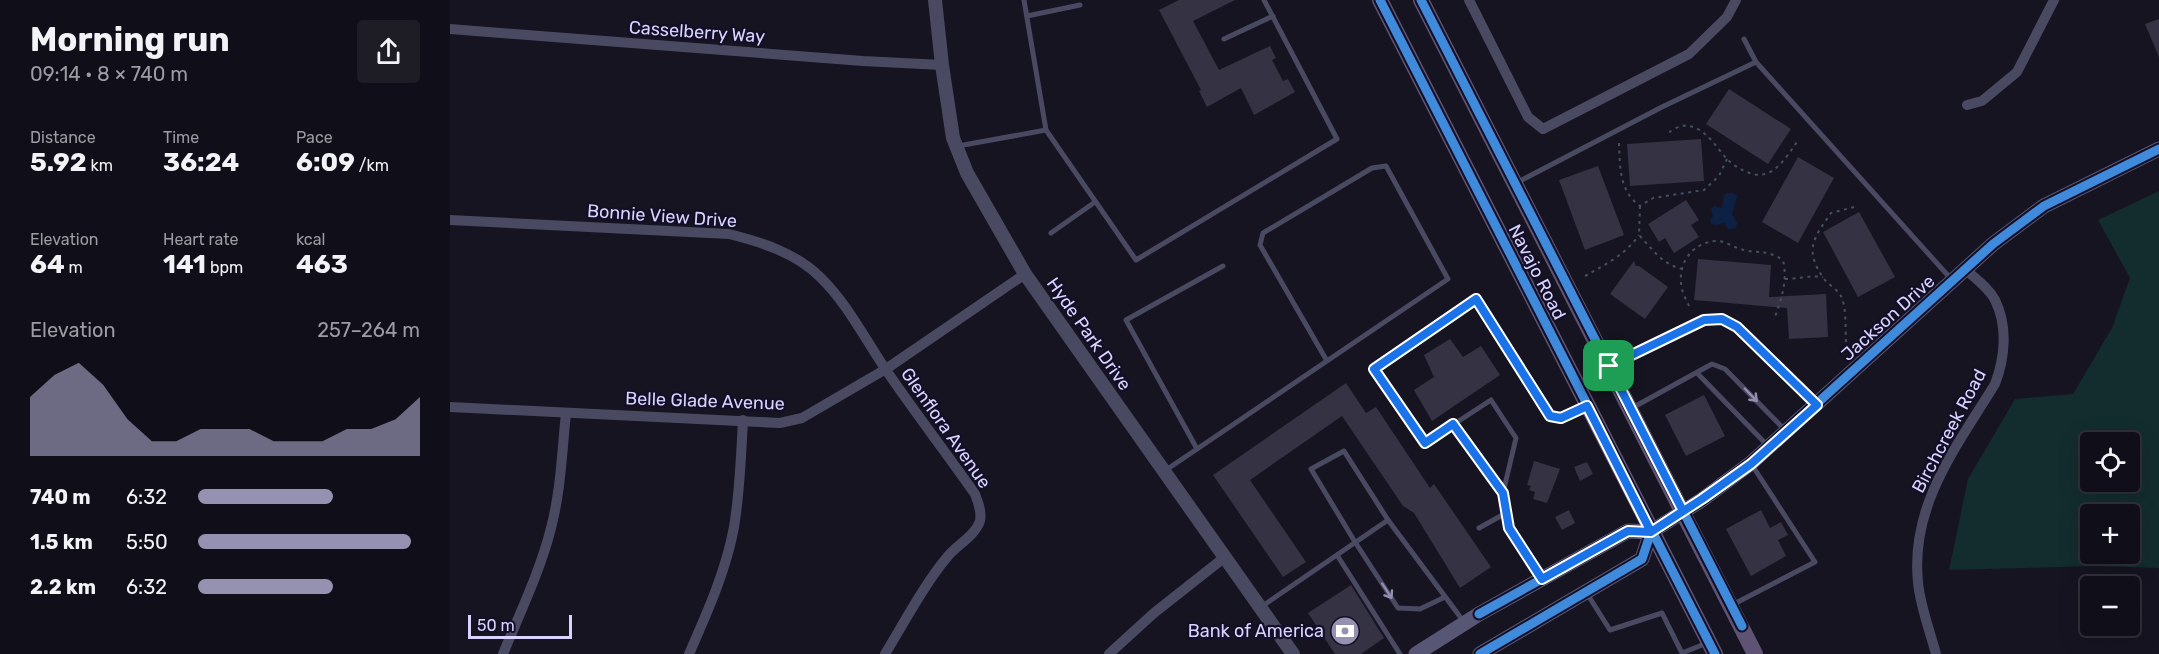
<!DOCTYPE html>
<meta charset="utf-8">
<style>
body{margin:0;font-family:Rubik,sans-serif;background:#1e1d26;color:#f1f3f6;height:100vh;display:flex;flex-direction:column;font-size:22px;white-space:nowrap}
*{box-sizing:border-box;margin:0}
p{font-size:20px;color:#9c9ca2}
.icon{flex:none;width:33px;height:33px;fill:none;stroke:currentColor;stroke-width:2;stroke-linecap:round;stroke-linejoin:round}
.map{position:relative;flex:1;overflow:hidden}
.side{display:flex;flex-direction:column;background:#100f19;width:450px}
.side>*{flex:none}
.buttons{position:absolute;left:1630px;top:432px;display:grid;gap:12px}
.buttons a{display:grid;place-items:center;width:60px;height:60px;border-radius:6px;background:#100f19;box-shadow:0 6px 24px #0002,0 0 0 2px #302f38;font-size:30px}
.scale{position:absolute;left:18px;bottom:15px;width:104px;box-sizing:border-box;padding-left:6px;border:3px solid #d9d4ff;border-top:0;font-size:16px;line-height:21px;white-space:nowrap;color:#d9d4ff;-webkit-text-stroke:4px #130f26;paint-order:stroke}
.pin{position:absolute;display:grid;place-items:center;width:51px;height:51px;color:#fff;margin:-26px;border-radius:12px;box-shadow:0 3px 9px #0006}
.round{display:grid;place-items:center;flex:none;width:63px;height:63px;border-radius:6px;background:#1e1d26}
.head{display:flex;align-items:center;justify-content:space-between;height:102px;padding:0 30px}
h1{font-size:33px;font-weight:700;line-height:45px}
.metrics{display:grid;grid-template-columns:repeat(3,1fr);gap:9px;height:102px;padding:6px 30px}
.metrics div{display:grid;align-content:center}
.metrics b{font-size:26px;font-weight:700}
.metrics small{font-size:16px;font-weight:400}
.metrics p{font-size:16px}
.chart{height:168px;padding:12px 30px}
.chart p{display:flex;justify-content:space-between}
.chart svg{width:100%;height:108px;margin-top:6px;fill:#9591b1;opacity:.7}
ul{padding:0 30px;list-style:none;font-size:20px}
li{display:grid;grid-template-columns:96px 72px 1fr;align-items:center;height:45px}
li i{height:15px;border-radius:8px;background:#9591b1}
main{display:flex;flex:1;min-height:0}
.map>svg:first-child{display:block}
.green{fill:#132c2d;fill-rule:evenodd}
.water{fill:#0d2144}
.building{fill:#343243}
.lines{fill:none;stroke-linecap:round;stroke-linejoin:round}
.path{stroke:#44505f;stroke-width:2;stroke-dasharray:3 4.5;stroke-linecap:butt}
.service{stroke:#4a4962;stroke-width:5}
.minor{stroke:#4a4962;stroke-width:10}
.tertiary{stroke:#4a4962;stroke-width:14}
.secondary{stroke:#575674;stroke-width:15}
.primary{stroke:#5e5373;stroke-width:16}
.cycleway-casing{stroke:#130f26;stroke-width:13}
.cycleway{stroke:#408adc;stroke-width:9}
.oneway{stroke:#928eb0}
.route-casing{stroke:#fff;stroke-width:12}
.route{stroke:#1a73e8;stroke-width:8}
.labels{text-anchor:middle;dominant-baseline:central;stroke-width:4.5;stroke-linejoin:round;paint-order:stroke}
.street-label{font-size:18px;fill:#d9d4ff;stroke:#130f26}
.poi-label{font-size:18px;fill:#d9d4ff;stroke:#130f26;text-anchor:end}
</style>
<main>
<section class="side">
<div class="head"><div><h1>Morning run</h1><p>09:14 · 8 × 740 m</p></div><a class="round"><svg class="icon" aria-label="share" viewBox="0 0 24 24"><path d="M12 15V3M7 8l5-5 5 5M5 13v7h14v-7"/></svg></a></div>
<div class="metrics">
<div><p>Distance</p><b>5.92<small> km</small></b></div>
<div><p>Time</p><b>36:24</b></div>
<div><p>Pace</p><b>6:09<small> /km</small></b></div>
</div>
<div class="metrics">
<div><p>Elevation</p><b>64<small> m</small></b></div>
<div><p>Heart rate</p><b>141<small> bpm</small></b></div>
<div><p>kcal</p><b>463</b></div>
</div>
<div class="chart"><p><span>Elevation</span>257–264 m</p>
<svg viewBox="0 0 160 44" preserveAspectRatio="none"><path d="M0 44V20L10 11L20 6L30 15L40 29L50 38L60 38L70 33L80 33L90 33L100 38L110 38L120 38L130 33L140 33L150 29L160 20V44z"/></svg>
</div>
<ul>
<li><b>740 m</b>6:32<i style="width:61%"></i></li>
<li><b>1.5 km</b>5:50<i style="width:96%"></i></li>
<li><b>2.2 km</b>6:32<i style="width:61%"></i></li>
</ul>
</section>
<div class="map">
<svg width="1709" height="654" viewBox="0 0 1709 654">
<rect width="100%" height="100%" fill="#161421"/>
<path class="green" d="M1709,191V568L1647,566L1499,570L1518,479L1565,399L1623,394L1662,328L1680,278L1648,220ZM1641,442H1680V482H1641ZM1641,514H1680V554H1641Z"/>
<path class="water" d="M1278,193H1283L1287,196L1282,214L1287,223L1286,228L1278,229L1274,223L1267,225L1261,224L1260,220L1263,216L1261,209L1264,206L1272,208L1274,195Z"/>
<g class="building">
<path d="M729,0H785L743,21L769,70L820,46L826,58L822,60L833,81L838,79L845,92L804,115L791,88L757,107L749,91L751,90L709,10Z"/>
<path d="M1709,19V57L1695,24Z"/>
<path d="M1279,89L1341,129L1318,164L1256,124Z"/>
<path d="M1251,139L1254,181L1180,186L1177,144Z"/>
<path d="M1348,157L1384,178L1348,243L1312,222Z"/>
<path d="M1148,166L1174,235L1135,250L1109,180Z"/>
<path d="M1236,200L1249,220L1241,225L1249,237L1224,253L1215,238L1209,242L1198,224Z"/>
<path d="M1409,212L1445,277L1408,297L1373,232Z"/>
<path d="M1248,259L1321,265L1319,297L1376,294L1378,337L1339,339L1337,308L1244,300Z"/>
<path d="M1184,261L1186,266H1189L1218,287L1195,319L1160,294Z"/>
<path d="M1000,339L1013,357L1031,346L1050,375L982,421L964,390L984,377L974,355Z"/>
<path d="M896,383L916,413L926,407L980,488L984,484L1041,567L1010,588L964,513L953,506L892,416L800,480L856,562L833,577L763,475Z"/>
<path d="M1254,395L1275,436L1236,456L1215,415Z"/>
<path d="M1084,461L1110,469L1097,503L1083,499L1085,492L1079,490L1081,486L1077,485Z"/>
<path d="M1137,462L1143,474L1130,481L1124,467Z"/>
<path d="M1119,510L1125,523L1112,530L1105,517Z"/>
<path d="M1311,510L1320,528L1331,522L1338,535L1328,540L1336,556L1301,576L1276,529Z"/>
<path d="M901,585L934,638L911,654H885L858,613Z"/>
</g>
<g class="lines">
<g class="path">
<path d="M1219,132C1222,131 1227,127 1231,126C1254,123 1265,147 1278,160C1284,166 1290,169 1297,172C1321,183 1335,159 1347,142"/>
<path d="M1169,143C1170,167 1169,191 1190,206L1203,198L1254,190L1269,176L1277,159"/>
<path d="M1190,206L1189,235C1203,250 1212,264 1232,269"/>
<path d="M1135,276C1155,265 1176,254 1189,235"/>
<path d="M1335,279C1348,279 1360,275 1373,277"/>
<path d="M1239,306C1237,301 1233,295 1232,289C1226,265 1242,241 1268,241C1277,242 1285,248 1294,250C1311,254 1315,249 1333,260C1338,282 1331,299 1324,320"/>
<path d="M1396,342C1395,328 1397,309 1391,296C1387,289 1379,285 1374,279C1354,250 1363,239 1381,213L1404,207"/>
</g>
<g class="service">
<path d="M574,0L596,130L686,260L887,139L814,0"/>
<path d="M577,16L630,5"/>
<path d="M774,39L823,16"/>
<path d="M1294,39L1306,62"/>
<path d="M508,146L596,130"/>
<path d="M1068,182L1212,107L1306,62L1502,280"/>
<path d="M601,233L645,202"/>
<path d="M1161,365L1254,320L1272,319L1287,327L1365,404"/>
<path d="M1247,373L1317,445"/>
<path d="M1182,408L1262,364L1275,369L1336,431"/>
<path d="M1003,425L1053,493"/>
<path d="M747,449L676,320L773,266"/>
<path d="M716,470L998,279L936,166L922,168L813,233L810,245L877,361"/>
<path d="M938,520L1014,622"/>
<path d="M1029,528L1056,513"/>
<path d="M887,555L950,654"/>
<path d="M1091,578L1059,528L1053,493L1066,438L1041,400L975,443L924,369L1026,299L1100,416L1111,418L1136,406"/>
<path d="M1136,592L1160,630L1212,613L1232,653L1257,643"/>
<path d="M1282,605L1365,562L1302,465"/>
<path d="M811,607L938,520L894,451L861,469L905,542L948,608L970,609L995,597"/>
</g>
<g class="minor">
<path d="M1019,0L1078,117L1093,129L1239,54L1277,17L1286,0"/>
<path d="M0,29L413,61L492,65"/>
<path d="M1517,105L1532,101L1567,72L1604,0"/>
<path d="M0,220L279,234C311,242 346,253 370,277C396,302 414,337 434,367C463,410 495,451 525,494C528,502 532,512 530,521C525,536 508,544 498,556C475,583 454,623 435,654"/>
<path d="M0,407L330,423L352,418L436,369L575,274"/>
<path d="M53,654C69,615 91,569 101,528C111,490 112,451 116,413"/>
<path d="M239,654C257,613 276,571 284,527C290,491 291,456 293,420"/>
<path d="M659,654L704,613L775,557"/>
<path d="M1486,654C1480,631 1470,606 1468,582C1460,505 1507,446 1545,384C1555,358 1558,326 1545,300C1539,288 1526,279 1516,270"/>
</g>
<path class="tertiary" d="M485,0L492,65L503,138L517,173L575,274L843,654"/>
<g class="secondary">
<path d="M966,654L1029,614L1178,531L1201,532L1253,499L1301,463L1543,244L1594,206L1709,149"/>
<path d="M1030,654L1192,559L1201,532"/>
</g>
<g class="primary">
<path d="M930,0L1265,654"/>
<path d="M971,0L1305,654"/>
</g>
<g class="cycleway-casing">
<g id="cycleway">
<path d="M930,0L1265,654"/>
<path d="M971,0L1292,626"/>
<path d="M1029,614L1178,531L1201,532L1253,499L1301,463L1543,244L1594,206L1709,149"/>
<path d="M1030,654L1192,559L1201,532"/>
</g>
</g>
<use href="#cycleway" class="cycleway"/>
</g>
<defs><path id="oneway-shaft" d="M-6 0H5M1.5-3L5.5 0L1.5 3" fill="none" stroke-width="1.6" stroke-linecap="round" stroke-linejoin="round" transform="scale(1.5)"/></defs>
<g class="oneway">
<use href="#oneway-shaft" transform="translate(1301 395) rotate(46)"/>
<use href="#oneway-shaft" transform="translate(937 591) rotate(57)"/>
</g>
<g class="lines">
<g class="route-casing">
<path id="route" d="M1159,366L1233,511L1201,532L1178,531L1092,579L1059,528L1053,493L1003,424L975,443L924,369L1026,299L1100,416L1111,418L1137,406L1201,532L1252,499L1301,464L1367,405L1287,327L1272,319L1254,320L1159,366"/>
</g>
<use href="#route" class="route"/>
</g>
<defs>
<g id="bank-disc" transform="scale(1.5)"><circle r="9.5" fill="#9591b1" stroke="#130f26"/><path d="M-6-4H6V4H-6ZM0-2.3a2.3 2.3 0 1 0 0 4.6a2.3 2.3 0 1 0 0-4.6Z" fill="#fff"/></g>
</defs>
<g fill-rule="evenodd">
<use href="#bank-disc" x="895" y="631"/>
</g>
<g class="labels">
<g class="street-label">
<text transform="translate(247 32) rotate(4)">Casselberry Way</text>
<text transform="translate(212 216) rotate(4)">Bonnie View Drive</text>
<text transform="translate(1087 272) rotate(63)">Navajo Road</text>
<text transform="translate(1438 318) rotate(-42)">Jackson Drive</text>
<text transform="translate(639 334) rotate(55)">Hyde Park Drive</text>
<text transform="translate(255 401) rotate(2)">Belle Glade Avenue</text>
<text transform="translate(496 428) rotate(55)">Glenflora Avenue</text>
<text transform="translate(1499 431) rotate(-62)">Birchcreek Road</text>
</g>
<g class="poi-label">
<text x="874" y="631">Bank of America</text>
</g>
</g>
</svg>
<div class="buttons">
<a><svg class="icon" aria-label="locate" viewBox="0 0 24 24"><circle cx="12" cy="12" r="6"/><path d="M12 2v4M12 18v4M2 12h4M18 12h4"/></svg></a>
<a>+</a>
<a>−</a>
</div>
<div class="scale">50 m</div>
<div class="pin" style="left:1159px;top:366px;background:#1e9e55"><svg class="icon" aria-label="arrive" viewBox="0 0 24 24"><path d="M6 21V4h12l-3 4 3 4H6"/></svg></div>
</div>
</main>
